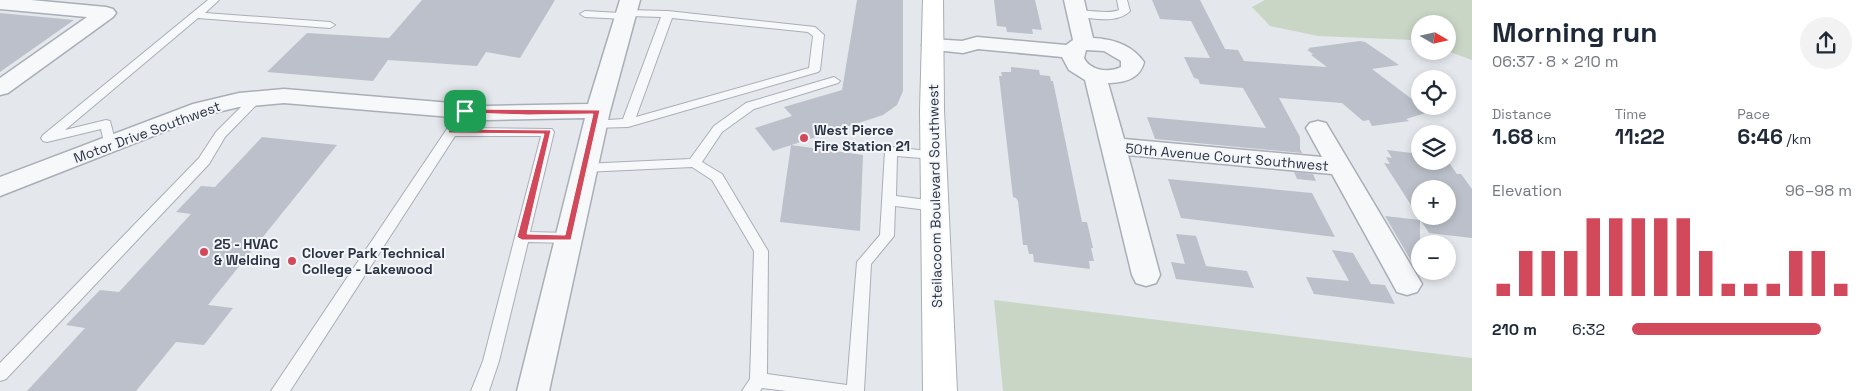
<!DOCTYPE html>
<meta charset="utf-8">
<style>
body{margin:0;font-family:"Space Grotesk",sans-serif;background:#f2f2f3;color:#1f2937;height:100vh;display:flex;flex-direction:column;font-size:19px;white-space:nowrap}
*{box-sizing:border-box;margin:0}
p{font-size:16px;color:#747a83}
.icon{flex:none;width:28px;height:28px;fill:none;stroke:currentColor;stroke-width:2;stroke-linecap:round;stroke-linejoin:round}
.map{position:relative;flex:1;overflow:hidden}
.drawer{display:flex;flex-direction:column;background:#fff;width:400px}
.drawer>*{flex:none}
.needle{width:32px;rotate:99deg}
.buttons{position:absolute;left:1411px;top:15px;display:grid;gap:10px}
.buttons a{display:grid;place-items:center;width:45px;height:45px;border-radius:50%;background:#fff;box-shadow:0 2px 8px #0003;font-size:25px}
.pin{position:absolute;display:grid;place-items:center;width:42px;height:42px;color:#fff;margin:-21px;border-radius:10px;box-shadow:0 2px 8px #0006}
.round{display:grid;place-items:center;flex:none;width:52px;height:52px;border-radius:26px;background:#f2f2f3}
.summary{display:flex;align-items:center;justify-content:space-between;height:85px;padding:0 20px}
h1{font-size:28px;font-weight:600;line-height:38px}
.stats{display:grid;grid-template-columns:repeat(3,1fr);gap:8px;height:85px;padding:5px 20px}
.stats div{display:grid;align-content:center}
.stats b{font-size:21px;font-weight:600}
.stats small{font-size:14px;font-weight:400}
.stats p{font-size:14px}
.chart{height:140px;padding:10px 20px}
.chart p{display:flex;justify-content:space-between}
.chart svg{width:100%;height:90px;margin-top:5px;stroke:#d1495b;stroke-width:6}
ul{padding:0 20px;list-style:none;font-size:16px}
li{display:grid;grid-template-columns:80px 60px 1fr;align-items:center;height:38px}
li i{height:12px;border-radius:6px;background:#d1495b}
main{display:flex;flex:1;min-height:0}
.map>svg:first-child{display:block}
.green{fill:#c9d6c5}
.building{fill:#bbc0ca;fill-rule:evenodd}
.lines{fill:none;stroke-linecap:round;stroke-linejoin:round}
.service-casing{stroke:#a9aeb7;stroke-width:2}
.minor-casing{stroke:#a9aeb7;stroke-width:3}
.secondary-casing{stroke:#a9aeb7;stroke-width:2}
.service{fill:#f7f8fa;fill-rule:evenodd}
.minor{fill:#f7f8fa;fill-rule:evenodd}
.secondary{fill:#fff;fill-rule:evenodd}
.route{fill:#d1495b;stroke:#fff;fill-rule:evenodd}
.poi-dot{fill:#d1495b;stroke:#f4f6f9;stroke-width:2}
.labels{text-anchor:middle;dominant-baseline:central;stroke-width:4;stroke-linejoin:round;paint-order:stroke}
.poi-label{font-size:14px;font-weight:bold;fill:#2b3445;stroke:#f4f6f9;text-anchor:start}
.street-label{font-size:14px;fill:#2b3445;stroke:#f4f6f9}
</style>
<main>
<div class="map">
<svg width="1472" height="391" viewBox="0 0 1472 391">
<rect width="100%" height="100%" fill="#e4e7ec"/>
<g class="green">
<path d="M1265,0H1472V60L1447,51L1448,24H1420V42L1414,40L1318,36L1270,26L1252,7Z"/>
<path d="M994,300L1472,358V391H1003Z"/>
</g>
<g class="building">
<path d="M422,0H555L520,58L486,52L477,66L388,60L373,81L267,72L307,33L389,38Z"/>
<path d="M857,0H903V91L897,105L883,115L773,151L755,128L792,116L784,107L842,90Z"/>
<path d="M994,0H1035L1042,30L1032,29L1033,34L1007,32L1006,27L997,26Z"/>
<path d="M1152,0H1200L1225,49L1238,50L1244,61L1327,67L1311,55L1313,54L1307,50L1310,49L1308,48L1360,41L1365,42L1399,65L1372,69L1429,112L1406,119L1409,121L1372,126L1369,120L1363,121L1342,103L1279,98L1300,137V149L1302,153L1155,139L1147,117L1266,128L1243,88L1200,84L1198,79L1194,78L1184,57L1210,58L1191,21L1160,19Z"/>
<path d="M0,13L74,20L0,72Z"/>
<path d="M1011,67L1039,70L1040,75L1050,76L1051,81H1053L1082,222H1087L1093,248H1091L1094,261H1089L1090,269L1034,262L1033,254H1029L1027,245H1023L1018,201L1016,198L1013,197L999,76H1002L1001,72H1011Z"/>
<path d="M262,137L337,145L208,305L233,308L204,345L176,342L136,391H27L85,328L66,325L100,290L119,292L191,214L176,212L201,186L215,187Z"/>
<path d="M791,145L863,155L860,231L780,222Z"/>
<path d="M1387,150L1420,154V161H1442L1450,164L1457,174H1461L1472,189V238L1429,233L1384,163L1390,164L1386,157L1392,158ZM1420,189H1448V216H1420Z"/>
<path d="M1294,172L1313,174L1316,181L1297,179Z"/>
<path d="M1168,179L1312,193L1335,237L1181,218Z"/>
<path d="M1385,216L1420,220V276Z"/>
<path d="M1176,234L1196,236L1206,266L1247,271L1254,288L1176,279L1171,262L1185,264Z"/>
<path d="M1332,250L1353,253L1371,284L1385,285L1395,304L1314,294L1306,277L1349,281Z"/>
</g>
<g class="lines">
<g class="service-casing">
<g id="service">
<path d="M208,0H219L205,13L330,22L335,25L330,28L198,18L65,130L106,120L110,121L116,144L115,147H105L101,129L47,142L43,141L41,138L43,135Z"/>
<path d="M1117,0H1127L1130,11C1117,24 1094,18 1077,17L1072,14C1081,6 1106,16 1119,10Z"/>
<path d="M625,10L668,11L815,27L824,35L820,70L818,72L628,127L590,128L588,125L594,121L623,119L661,17L630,16L625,19L585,17L580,14L585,11L620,13ZM672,18L808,32L813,36L809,68L636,117Z"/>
<path d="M834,77L840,81L838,83L754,109L722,132L702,162L722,174L768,251L767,374L847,385L857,262L880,235L885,151L886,148L891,147L938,152L940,155L938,158L933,159L897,156L896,196L935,201L940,203L942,206L940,209L935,211L895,206L894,236L871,264L864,391H787L762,388L760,391H742L750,379L754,251L712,180L692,167L584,172L579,171L577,168L579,165L584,164L690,159L714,126L746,103Z"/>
<path d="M256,95L262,99L225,137L209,164L6,379L0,381V363L199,158L216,132L252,96Z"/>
<path d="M465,107L471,111L460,128L552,129L554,132L530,232L568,233L573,234L575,238L573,242L568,243L528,242L499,361L489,391H471L483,361L541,136H455L290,391H271L459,111Z"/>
</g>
</g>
<g class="minor-casing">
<g id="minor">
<path d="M0,0H31L106,7L113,9L116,13L113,17L8,93L0,95V78L87,17L0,9Z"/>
<path d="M620,0H640L610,111L549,391H517L585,118L487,120L284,103L239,107L209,114L0,196V177L193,104L239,93L284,89L487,106L588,104Z"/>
<path d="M1064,0H1084L1093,38C1113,39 1132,45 1144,62C1140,79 1124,83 1108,83L1124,139L1322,157L1306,128L1310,123L1318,121L1326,123L1422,284L1417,292L1407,295L1397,292L1332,174L1128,155L1160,275L1156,283L1146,286L1136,283L1132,275L1085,80L1069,70L1062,57L978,49L963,53L926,49L922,45L926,41L933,39L962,41L977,37L1066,45L1073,40ZM1086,50L1104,51L1121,61V67C1109,73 1090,71 1084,58Z"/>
</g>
</g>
<g class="secondary-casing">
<path id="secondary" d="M923,0H943L944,110L957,391H923L920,110Z"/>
</g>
<use href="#service" class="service"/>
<use href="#minor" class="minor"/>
<use href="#secondary" class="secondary"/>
</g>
<path class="route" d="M463,109L600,110L571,240H522L517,237L544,134L449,133L448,132ZM467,113L528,115L593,114L565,235L527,234L551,130L457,129Z"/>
<g class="poi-dot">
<circle cx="804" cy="138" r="5"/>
<circle cx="204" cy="252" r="5"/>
<circle cx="292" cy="261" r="5"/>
</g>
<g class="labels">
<g class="poi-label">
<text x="814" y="130">West Pierce<tspan x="814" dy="16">Fire Station 21</tspan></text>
<text x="214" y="244">25 - HVAC<tspan x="214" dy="16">&amp; Welding</tspan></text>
<text x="302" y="253">Clover Park Technical<tspan x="302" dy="16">College - Lakewood</tspan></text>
</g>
<g class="street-label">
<text transform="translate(147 132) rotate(-20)">Motor Drive Southwest</text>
<text transform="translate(1227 157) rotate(5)">50th Avenue Court Southwest</text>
<text transform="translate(935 196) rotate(-91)">Steilacoom Boulevard Southwest</text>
</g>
</g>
</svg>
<div class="buttons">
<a><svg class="needle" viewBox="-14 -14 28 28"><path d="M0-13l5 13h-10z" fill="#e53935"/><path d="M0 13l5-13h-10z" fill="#747a83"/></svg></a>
<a><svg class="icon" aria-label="locate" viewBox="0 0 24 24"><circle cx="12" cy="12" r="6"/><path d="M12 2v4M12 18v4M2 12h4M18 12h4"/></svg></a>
<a><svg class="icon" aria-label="layers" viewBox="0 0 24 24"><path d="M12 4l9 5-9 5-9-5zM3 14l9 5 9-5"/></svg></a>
<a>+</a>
<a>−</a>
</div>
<div class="pin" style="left:465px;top:111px;background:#1e9e55"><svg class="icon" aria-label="arrive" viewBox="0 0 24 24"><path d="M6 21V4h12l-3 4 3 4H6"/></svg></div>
</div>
<section class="drawer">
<div class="summary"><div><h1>Morning run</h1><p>06:37 · 8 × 210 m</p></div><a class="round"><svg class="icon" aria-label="share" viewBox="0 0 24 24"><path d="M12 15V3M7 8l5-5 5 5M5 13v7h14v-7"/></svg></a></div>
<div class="stats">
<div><p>Distance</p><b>1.68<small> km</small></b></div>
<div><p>Time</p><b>11:22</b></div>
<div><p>Pace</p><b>6:46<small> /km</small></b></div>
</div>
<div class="chart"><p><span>Elevation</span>96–98 m</p>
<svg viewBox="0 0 160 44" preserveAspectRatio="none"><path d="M5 44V38M15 44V22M25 44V22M35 44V22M45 44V6M55 44V6M65 44V6M75 44V6M85 44V6M95 44V22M105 44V38M115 44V38M125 44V38M135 44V22M145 44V22M155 44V38"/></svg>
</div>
<ul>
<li><b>210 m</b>6:32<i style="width:86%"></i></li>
</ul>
</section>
</main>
